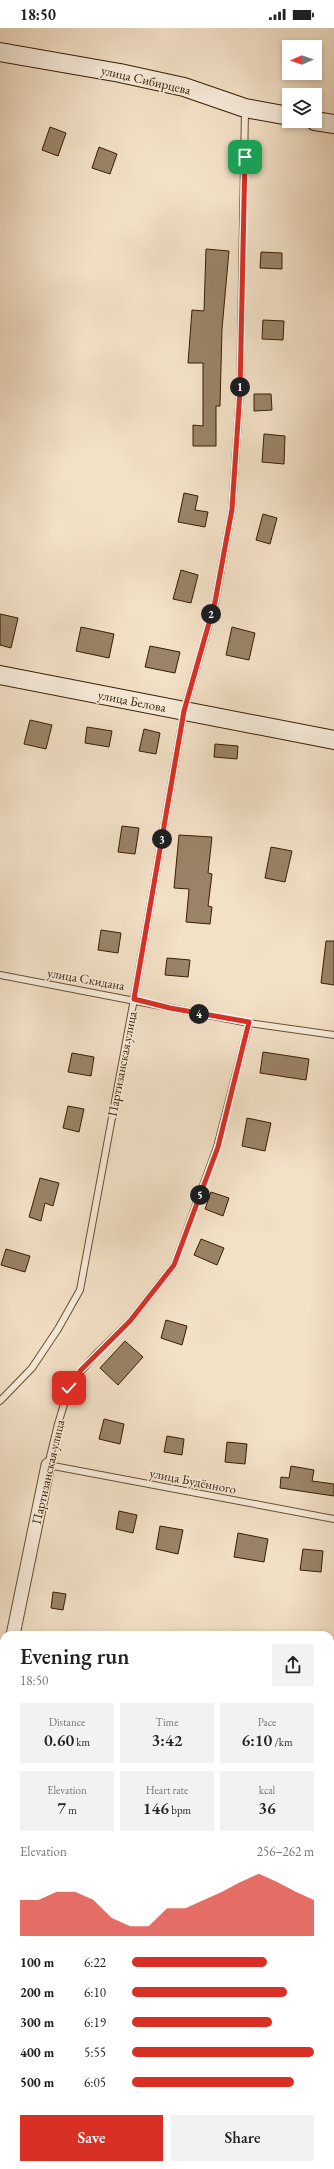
<!DOCTYPE html>
<meta charset="utf-8">
<style>
body{margin:0;font-family:"EB Garamond",serif;background:#f2f2f2;color:#222;height:100vh;display:flex;flex-direction:column;font-size:15px;white-space:nowrap}
*{box-sizing:border-box;margin:0}
p{font-size:13px;color:#767676}
.icon{flex:none;width:22px;height:22px;fill:none;stroke:currentColor;stroke-width:2;stroke-linecap:round;stroke-linejoin:round}
.map{position:relative;flex:1;overflow:hidden}
.sheet{position:absolute;left:0px;top:1603px;width:334px;height:538px;display:flex;flex-direction:column;background:#fff;border-radius:12px 12px 0 0;box-shadow:0 2px 6px #0003}
.sheet>*{flex:none}
.needle{width:26px;rotate:268deg}
.controls{position:absolute;left:282px;top:12px;display:grid;gap:8px}
.controls a{display:grid;place-items:center;width:40px;height:40px;border-radius:0px;background:#fff;box-shadow:0 2px 6px #0003;font-size:20px}
.pin{position:absolute;display:grid;place-items:center;width:34px;height:34px;color:#fff;margin:-17px;border-radius:8px;box-shadow:0 2px 6px #0006}
.km{position:absolute;width:20px;height:20px;margin:-10px;border-radius:50%;background:#222;color:#fff;font-size:11px;line-height:20px;text-align:center}
.round{display:grid;place-items:center;flex:none;width:42px;height:42px;border-radius:0px;background:#f2f2f2}
.headline{display:flex;align-items:center;justify-content:space-between;height:68px;padding:0 20px}
h1{font-size:22px;font-weight:600;line-height:30px}
.stats{display:grid;grid-template-columns:repeat(3,1fr);gap:6px;height:68px;padding:4px 20px}
.stats div{display:grid;align-content:center;border-radius:0px;background:#f2f2f2;text-align:center}
.stats b{font-size:17px;font-weight:600}
.stats small{font-size:11px;font-weight:400}
.stats p{font-size:11px}
.chart{height:112px;padding:8px 20px}
.chart p{display:flex;justify-content:space-between}
.chart svg{width:100%;height:72px;margin-top:4px;fill:#d93025;opacity:.7}
.primary-button{display:flex;gap:8px;margin-top:auto;padding:8px 20px}
.primary-button a{flex:1;height:46px;border-radius:0px;background:#d93025;color:#fff;font-size:16px;font-weight:600;line-height:46px;text-align:center}
.primary-button a+a{background:#f2f2f2;color:#222}
ul{padding:0 20px;list-style:none;font-size:13px}
li{display:grid;grid-template-columns:64px 48px 1fr;align-items:center;height:30px}
li i{height:10px;border-radius:5px;background:#d93025}
.status{display:flex;justify-content:space-between;align-items:center;height:28px;padding:0 20px;background:#fff;direction:ltr}
.status svg{height:11px;fill:currentColor}
.map>svg:first-child{display:block}
.building{fill:#9a8367;stroke:#391d00}
.lines{fill:none;stroke-linecap:round;stroke-linejoin:round}
.lane-casing{stroke:#684e32;stroke-width:8}
.street-casing{stroke:#684e32;stroke-width:15}
.secondary-casing{stroke:#391d00;stroke-width:20}
.lane{stroke:#f7ecdb;stroke-width:6}
.street{stroke:#f7ecdb;stroke-width:13}
.secondary{stroke:#f7ecdb;stroke-width:18}
.route-casing{stroke:#fff;stroke-width:8}
.route{stroke:#d93025;stroke-width:5}
.labels{text-anchor:middle;dominant-baseline:central;stroke-width:3;stroke-linejoin:round;paint-order:stroke}
.street-label{font-size:13px;fill:#391d00;stroke:#f7ecdb}
</style>
<div class="status"><b>18:50</b><svg viewBox="0 0 49 12"><path d="M0 12V9h3v3zM5 12V6h3v6zM10 12V3h3v9zM15 12V0h3v12zM26 1h20v11H26zM47 4h2v5h-2z"/></svg></div>
<div class="map">
<svg width="334" height="2141" viewBox="0 0 334 2141">
<rect width="100%" height="100%" fill="#f3e1c7"/>
<filter id="stains"><feTurbulence type="fractalNoise" baseFrequency=".005" numOctaves="4"/><feColorMatrix values="0 0 0 0 .2 0 0 0 0 .09 0 0 0 0 .02 0 0 0 .5 -.17"/></filter>
<radialGradient id="worn" r=".72"><stop offset=".6" stop-color="#630" stop-opacity="0"/><stop offset="1" stop-color="#630" stop-opacity=".3"/></radialGradient>
<g class="building">
<path d="M50,99L66,105L58,128L42,122Z"/>
<path d="M99,119L117,126L110,146L92,140Z"/>
<path d="M206,221L229,223L222,301L220,378H216V418H193V397L203,398V335H188L192,282L204,283Z"/>
<path d="M261,224L282,225V241L260,240Z"/>
<path d="M263,292L284,293L283,312L262,311Z"/>
<path d="M254,366H271L272,382L254,383Z"/>
<path d="M264,406L285,408L284,436L262,434Z"/>
<path d="M184,465L198,468L195,482L208,484L205,499L178,494Z"/>
<path d="M263,486L277,490L270,516L256,512Z"/>
<path d="M181,542L198,547L191,575L173,571Z"/>
<path d="M0,586L18,590L11,620L0,617Z"/>
<path d="M81,599L114,606L109,630L76,623Z"/>
<path d="M232,599L255,605L249,632L226,627Z"/>
<path d="M150,618L180,624L175,645L145,639Z"/>
<path d="M30,692L52,697L46,721L24,716Z"/>
<path d="M87,699L112,703L109,719L85,715Z"/>
<path d="M144,701L160,705L156,726L139,723Z"/>
<path d="M215,716L238,718L237,731L214,729Z"/>
<path d="M122,798L139,800L135,826L118,824Z"/>
<path d="M179,807L212,809L208,845L212,846L208,878L212,879L210,896L186,894L189,861L174,860Z"/>
<path d="M271,819L292,823L285,854L265,850Z"/>
<path d="M101,902L121,905L118,925L98,922Z"/>
<path d="M326,913H334V957L321,955Z"/>
<path d="M167,930L190,932L188,949L165,947Z"/>
<path d="M263,1024L309,1031L306,1052L260,1045Z"/>
<path d="M72,1025L94,1029L91,1048L68,1044Z"/>
<path d="M68,1078L84,1081L79,1104L63,1100Z"/>
<path d="M247,1090L271,1095L265,1123L242,1118Z"/>
<path d="M40,1150L59,1155L53,1178L45,1175L41,1193L29,1189Z"/>
<path d="M211,1164L229,1170L223,1188L205,1181Z"/>
<path d="M201,1211L224,1220L217,1237L194,1227Z"/>
<path d="M6,1221L30,1228L25,1244L1,1237Z"/>
<path d="M166,1292L187,1298L182,1317L161,1310Z"/>
<path d="M125,1313L143,1329L118,1357L100,1340Z"/>
<path d="M104,1391L124,1396L120,1416L99,1411Z"/>
<path d="M167,1408L184,1411L182,1427L164,1424Z"/>
<path d="M227,1414L247,1416L245,1436L225,1434Z"/>
<path d="M291,1438L314,1442L312,1453L334,1456V1468L280,1460L281,1449L289,1450Z"/>
<path d="M119,1483L137,1487L133,1505L116,1501Z"/>
<path d="M160,1498L183,1502L178,1526L156,1521Z"/>
<path d="M238,1505L268,1511L264,1534L234,1529Z"/>
<path d="M303,1521L323,1523L321,1544L300,1542Z"/>
<path d="M53,1564L66,1566L63,1582L51,1580Z"/>
</g>
<g class="lines">
<g class="lane-casing">
<g id="lane">
<path d="M0,947L249,995L334,1007"/>
<path d="M249,995L217,1119L174,1237L130,1293L96,1326L75,1350L69,1360L58,1396L48,1437L334,1491"/>
<path d="M0,1373L32,1340L58,1301L80,1262L134,971L184,683L215,575L232,481L240,363L245,82"/>
</g>
</g>
<g class="street-casing">
<g id="street">
<path d="M13,1607L48,1437"/>
<path d="M0,1670L4,1650"/>
<path d="M0,1912L4,1913"/>
<path d="M330,1973H334"/>
<path d="M330,2014L334,1994"/>
<path d="M304,2141L305,2137"/>
</g>
</g>
<g class="secondary-casing">
<g id="secondary">
<path d="M0,24L120,45L184,59L245,80L289,88"/>
<path d="M315,93L334,96"/>
<path d="M0,647L334,712"/>
</g>
</g>
<use href="#lane" class="lane"/>
<use href="#street" class="street"/>
<use href="#secondary" class="secondary"/>
</g>
<g class="lines">
<g class="route-casing">
<path id="route" d="M69,1360L81,1342L130,1293L174,1237L218,1119L249,994L170,980L134,971L184,683L215,574L232,481L240,363L245,129"/>
</g>
<use href="#route" class="route"/>
</g>
<g class="labels">
<g class="street-label">
<text transform="translate(146 52) rotate(13)">улица Сибирцева</text>
<text transform="translate(132 673) rotate(11)">улица Белова</text>
<text transform="translate(86 951) rotate(10)">улица Скидана</text>
<text transform="translate(122 1036) rotate(-79)">Партизанская улица</text>
<text transform="translate(48 1444) rotate(-77)">Партизанская улица</text>
<text transform="translate(193 1453) rotate(11)">улица Будённого</text>
</g>
</g>
<rect width="100%" height="100%" filter="url(#stains)"/>
<rect width="100%" height="100%" fill="url(#worn)"/>
</svg>
<div class="controls">
<a><svg class="needle" viewBox="-14 -14 28 28"><path d="M0-13l5 13h-10z" fill="#e53935"/><path d="M0 13l5-13h-10z" fill="#767676"/></svg></a>
<a><svg class="icon" aria-label="layers" viewBox="0 0 24 24"><path d="M12 4l9 5-9 5-9-5zM3 14l9 5 9-5"/></svg></a>
</div>
<div class="pin" style="left:245px;top:129px;background:#1e9e55"><svg class="icon" aria-label="arrive" viewBox="0 0 24 24"><path d="M6 21V4h12l-3 4 3 4H6"/></svg></div>
<div class="pin" style="left:69px;top:1360px;background:#d93025"><svg class="icon" aria-label="check" viewBox="0 0 24 24"><path d="M5 12l5 5 9-10"/></svg></div>
<b class="km" style="left:240px;top:359px">1</b>
<b class="km" style="left:211px;top:586px">2</b>
<b class="km" style="left:162px;top:811px">3</b>
<b class="km" style="left:199px;top:986px">4</b>
<b class="km" style="left:200px;top:1167px">5</b>
<section class="sheet">
<div class="headline"><div><h1>Evening run</h1><p>18:50</p></div><a class="round"><svg class="icon" aria-label="share" viewBox="0 0 24 24"><path d="M12 15V3M7 8l5-5 5 5M5 13v7h14v-7"/></svg></a></div>
<div class="stats">
<div><p>Distance</p><b>0.60<small> km</small></b></div>
<div><p>Time</p><b>3:42</b></div>
<div><p>Pace</p><b>6:10<small> /km</small></b></div>
</div>
<div class="stats">
<div><p>Elevation</p><b>7<small> m</small></b></div>
<div><p>Heart rate</p><b>146<small> bpm</small></b></div>
<div><p>kcal</p><b>36</b></div>
</div>
<div class="chart"><p><span>Elevation</span>256–262 m</p>
<svg viewBox="0 0 160 44" preserveAspectRatio="none"><path d="M0 44V22L10 22L20 17L30 17L40 22L50 33L60 38L70 38L80 27L90 27L100 22L110 17L120 11L130 6L140 11L150 17L160 22V44z"/></svg>
</div>
<ul>
<li><b>100 m</b>6:22<i style="width:74%"></i></li>
<li><b>200 m</b>6:10<i style="width:85%"></i></li>
<li><b>300 m</b>6:19<i style="width:77%"></i></li>
<li><b>400 m</b>5:55<i style="width:100%"></i></li>
<li><b>500 m</b>6:05<i style="width:89%"></i></li>
</ul>
<div class="primary-button"><a>Save</a><a>Share</a></div>
</section>
</div>
